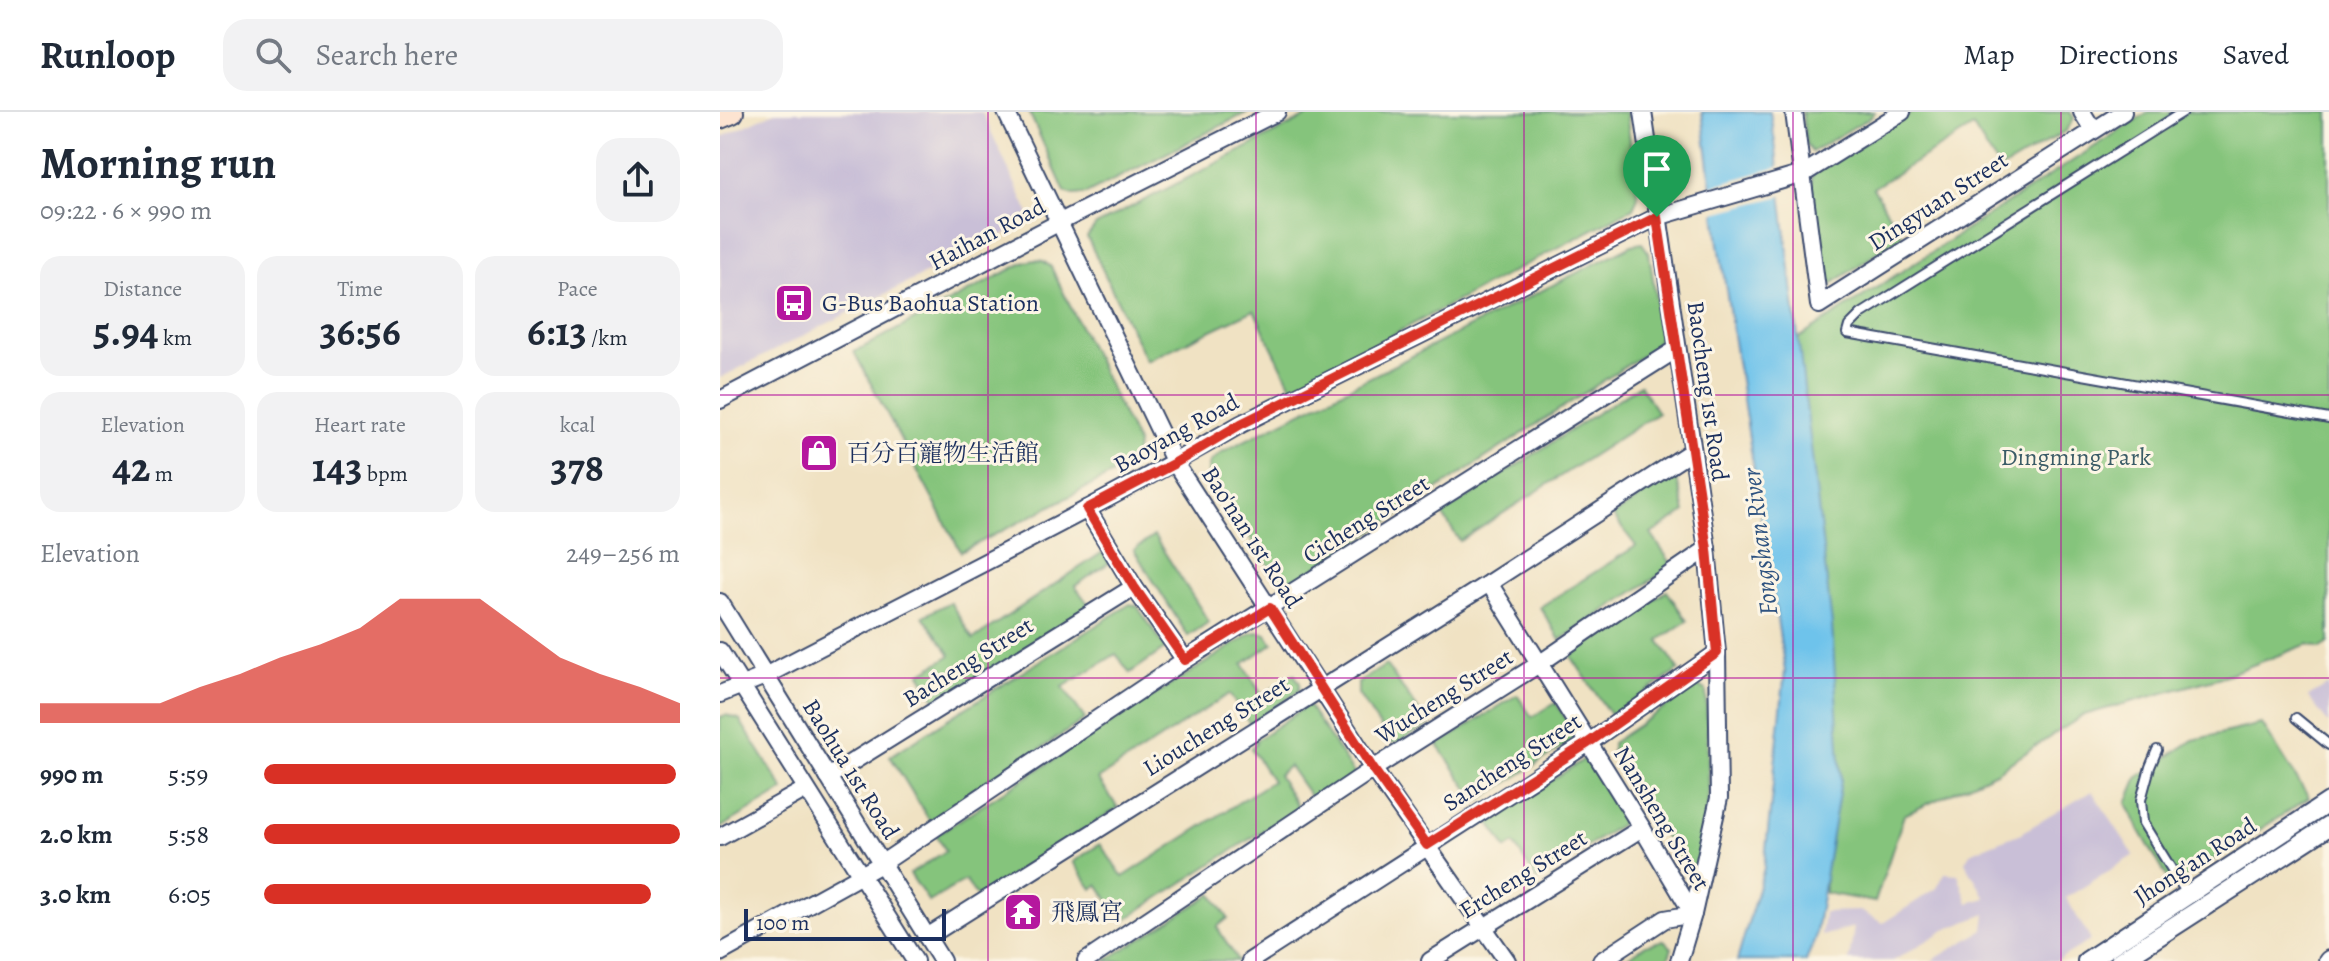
<!DOCTYPE html>
<meta charset="utf-8">
<style>
body{margin:0;font-family:Alegreya,"Noto Serif TC",serif;background:#f2f2f3;color:#1f2937;height:100vh;display:flex;flex-direction:column;font-size:30px;white-space:nowrap}
*{box-sizing:border-box;margin:0}
p{font-size:26px;color:#747a83}
.icon{flex:none;width:44px;height:44px;fill:none;stroke:currentColor;stroke-width:2;stroke-linecap:round;stroke-linejoin:round}
.map{position:relative;flex:1;overflow:hidden}
.panel{display:flex;flex-direction:column;background:#fff;width:720px}
.panel>*{flex:none}
.scale{position:absolute;left:24px;bottom:20px;width:202px;box-sizing:border-box;padding-left:8px;border:4px solid #1b2f5e;border-top:0;font-size:22px;line-height:28px;white-space:nowrap;color:#1b2f5e;-webkit-text-stroke:6px #fcf5e5;paint-order:stroke}
.pin{position:absolute;display:grid;place-items:center;width:68px;height:68px;color:#fff;margin:-82px -34px;border-radius:50% 50% 50% 0;rotate:-45deg;box-shadow:0 0 8px #0007}
.pin .icon{rotate:45deg}
.round{display:grid;place-items:center;flex:none;width:84px;height:84px;border-radius:24px;background:#f2f2f3}
.head{display:flex;align-items:center;justify-content:space-between;height:136px;padding:0 40px}
h1{font-size:44px;font-weight:700;line-height:60px}
.stats{display:grid;grid-template-columns:repeat(3,1fr);gap:12px;height:136px;padding:8px 40px}
.stats div{display:grid;align-content:center;border-radius:20px;background:#f2f2f3;text-align:center}
.stats b{font-size:40px;font-weight:700}
.stats small{font-size:22px;font-weight:400}
.stats p{font-size:22px}
.chart{height:224px;padding:16px 40px}
.chart p{display:flex;justify-content:space-between}
.chart svg{width:100%;height:144px;margin-top:8px;fill:#d93025;opacity:.7}
ul{padding:0 40px;list-style:none;font-size:26px}
li{display:grid;grid-template-columns:128px 96px 1fr;align-items:center;height:60px}
li i{height:20px;border-radius:10px;background:#d93025}
header{display:flex;align-items:center;gap:48px;box-sizing:border-box;height:112px;padding:0 40px;background:#fff;border-bottom:2px solid #e0e1e3}
header strong{font-size:38px}
nav{display:flex;gap:44px;margin-inline-start:auto;font-size:28px}
.search{width:560px;height:72px;background:#f2f2f3;display:flex;align-items:center;gap:20px;box-sizing:border-box;padding:0 28px;border-radius:24px;color:#747a83;font-size:30px}
main{display:flex;flex:1;min-height:0}
.map>svg:first-child{display:block}
.industrial{fill:#c9bfd7}
.green{fill:#85c47c;stroke:#507a6d;stroke-width:2}
.water{fill:#6ec3eb;stroke:#4479a4;stroke-width:2}
.pier{fill:#f0e2c3}
.lines{fill:none;stroke-linecap:round;stroke-linejoin:round}
.service-casing{stroke:#3b4a6d;stroke-width:12}
.minor-casing{stroke:#3b4a6d;stroke-width:20}
.tertiary-casing{stroke:#3b4a6d;stroke-width:22}
.secondary-casing{stroke:#3b4a6d;stroke-width:26}
.service{stroke:#fff;stroke-width:8}
.minor{stroke:#fff;stroke-width:16}
.tertiary{stroke:#fff;stroke-width:18}
.secondary{stroke:#fde4d1;stroke-width:22}
.route-casing{stroke:#fff;stroke-width:16}
.route{stroke:#d93025;stroke-width:10}
.grid{fill:none;stroke:#b5179e;stroke-width:2;stroke-opacity:0.55}
.labels{text-anchor:middle;dominant-baseline:central;stroke-width:6;stroke-linejoin:round;paint-order:stroke}
.street-label{font-size:24px;fill:#1b2f5e;stroke:#fcf5e5}
.poi-label{font-size:24px;fill:#1b2f5e;stroke:#fcf5e5;text-anchor:start}
.park-label{font-size:24px;fill:#3b5c67;stroke:#fcf5e5}
.water-label{font-size:26px;font-style:italic;fill:#305481;stroke:#fcf5e5}
</style>
<header>
<strong>Runloop</strong>
<div class="search"><svg class="icon" aria-label="search" viewBox="0 0 24 24"><circle cx="10" cy="10" r="6"/><path d="M15 15l6 6"/></svg>Search here</div>
<nav><a>Map</a><a>Directions</a><a>Saved</a></nav>
</header>
<main>
<section class="panel">
<div class="head"><div><h1>Morning run</h1><p>09:22 · 6 × 990 m</p></div><a class="round"><svg class="icon" aria-label="share" viewBox="0 0 24 24"><path d="M12 15V3M7 8l5-5 5 5M5 13v7h14v-7"/></svg></a></div>
<div class="stats">
<div><p>Distance</p><b>5.94<small> km</small></b></div>
<div><p>Time</p><b>36:56</b></div>
<div><p>Pace</p><b>6:13<small> /km</small></b></div>
</div>
<div class="stats">
<div><p>Elevation</p><b>42<small> m</small></b></div>
<div><p>Heart rate</p><b>143<small> bpm</small></b></div>
<div><p>kcal</p><b>378</b></div>
</div>
<div class="chart"><p><span>Elevation</span>249–256 m</p>
<svg viewBox="0 0 160 44" preserveAspectRatio="none"><path d="M0 44V38L10 38L20 38L30 38L40 33L50 29L60 24L70 20L80 15L90 6L100 6L110 6L120 15L130 24L140 29L150 33L160 38V44z"/></svg>
</div>
<ul>
<li><b>990 m</b>5:59<i style="width:99%"></i></li>
<li><b>2.0 km</b>5:58<i style="width:100%"></i></li>
<li><b>3.0 km</b>6:05<i style="width:93%"></i></li>
</ul>
</section>
<div class="map">
<svg width="1609" height="849" viewBox="0 0 1609 849">
<rect width="100%" height="100%" fill="#fcf5e5"/>
<filter id="ink" filterUnits="userSpaceOnUse"><feTurbulence type="fractalNoise" baseFrequency=".0125" numOctaves="2"/><feDisplacementMap in="SourceGraphic" scale="16" xChannelSelector="R" yChannelSelector="G"/><feConvolveMatrix kernelMatrix="1 2 1 2 8 2 1 2 1" color-interpolation-filters="sRGB"/></filter>
<filter id="wash" filterUnits="userSpaceOnUse"><feTurbulence type="fractalNoise" baseFrequency=".006" numOctaves="4" result="noise"/><feDisplacementMap in="SourceGraphic" scale="32" xChannelSelector="R" yChannelSelector="G"/><feGaussianBlur stdDeviation="1.8" result="paint"/><feColorMatrix in="noise" values="0 0 0 0 0 0 0 0 0 0 0 0 0 0 0 0 0 1.4 0 .05"/><feComposite in="paint" operator="in"/></filter>
<g filter="url(#wash)">
<rect width="100%" height="100%" fill="#f0e2c3"/>
<g class="industrial">
<path d="M55,0H262L309,102L298,115L0,266V26Z"/>
<path d="M1609,573V612L1588,585Z"/>
<path d="M1372,679L1414,743L1346,786L1371,828L1336,849H1211L1264,818L1266,802L1225,818L1173,849H1129L1134,815L1101,824L1104,800L1140,799L1163,811L1217,776L1225,761L1238,762L1248,791L1266,786L1245,750L1250,741L1301,721Z"/>
</g>
<g class="green">
<path d="M309,0H528L366,82L354,83L345,80Z"/>
<path d="M596,0H906L918,85L913,96L572,276L534,198L426,249L367,125L376,113Z"/>
<path d="M1082,0H1155L1152,4L1092,40L1086,32Z"/>
<path d="M1193,0H1350L1354,6L1347,18L1280,58L1253,15L1153,76L1182,124L1110,173L1103,167L1092,78V63Z"/>
<path d="M1428,0H1609V531L1601,536L1588,532L1501,565L1364,603L1276,660L1184,703L1155,790L1105,781L1101,489L1065,235Z"/>
<path d="M922,131L929,141L941,221L935,235L574,471L559,469L488,361L490,350L502,340L912,133Z"/>
<path d="M315,148L323,149L331,155L417,331L416,341L407,355L241,440L134,240L303,151Z"/>
<path d="M920,273L938,301L740,429L722,402Z"/>
<path d="M948,365L957,368L965,400L931,422L953,454L840,528L820,495L916,434L893,404Z"/>
<path d="M434,424L489,510L468,524L414,438Z"/>
<path d="M383,440L389,451L355,474L372,497L220,595L200,562L231,543L203,504L230,490L253,527Z"/>
<path d="M947,479L967,509L939,528L959,558L891,604L851,544Z"/>
<path d="M410,492L417,494L446,536L410,561L396,542L343,575L365,607L211,711L170,644Z"/>
<path d="M540,520L546,522L553,531L523,552L542,583L574,562L580,571L579,579L530,612L509,582L378,667L398,696L257,785L245,768L209,790L190,762L226,739L216,723L532,521Z"/>
<path d="M666,553L709,613L678,631H671L638,582V571Z"/>
<path d="M977,574L986,578L989,677L984,739L975,763L968,760L892,644V631Z"/>
<path d="M797,583L812,605L836,591L855,622L849,631L757,690L718,633Z"/>
<path d="M588,593L635,663L594,690L569,654L558,663L578,696L403,809L378,773L372,777L353,750L380,732L403,765L552,669L531,636L536,631L535,629Z"/>
<path d="M6,603L19,607L64,678L0,716V605Z"/>
<path d="M1542,612L1589,686L1452,774L1419,717L1407,691L1418,665L1473,628Z"/>
<path d="M872,646L904,699L901,712L817,768L794,732L786,737L769,709L863,648Z"/>
<path d="M492,782L508,806L497,815L518,849H385Z"/>
<path d="M944,828L952,836L947,849H902L926,833Z"/>
</g>
<path class="water" d="M982,0H1050L1055,30L1112,513L1121,669L1095,826L1086,849H1017L1044,756L1065,559L999,132Z"/>
<path class="pier" d="M1062,54L1065,83L991,102L988,75Z"/>
</g>
<g filter="url(#ink)">
<g class="lines">
<g class="service-casing">
<g id="service">
<path d="M1463,0L1141,202L1129,214L1127,221L1609,307"/>
<path d="M1576,606L1609,633"/>
<path d="M1437,638L1430,655L1421,688L1423,711L1467,782"/>
</g>
</g>
<g class="minor-casing">
<g id="minor">
<path d="M286,0L455,351L653,657L787,849"/>
<path d="M923,0L987,437L997,541L999,686L973,802L959,849"/>
<path d="M1074,0L1099,193L1403,0"/>
<path d="M1362,0L1373,18"/>
<path d="M0,288L340,110L557,0"/>
<path d="M367,397L414,475L465,548"/>
<path d="M769,471L922,716L973,802L945,807L881,849"/>
<path d="M0,490L222,849"/>
<path d="M0,539L195,849"/>
<path d="M0,582L45,564C204,480 366,402 521,312L937,105L1083,62L1182,0"/>
<path d="M108,665L414,475"/>
<path d="M0,725L86,677"/>
<path d="M207,825L769,471L972,339"/>
<path d="M0,841L161,752L465,548L957,237"/>
<path d="M366,849L653,657L819,552L987,437"/>
<path d="M530,849L868,631L997,541"/>
<path d="M710,849L922,716"/>
<path d="M1607,849L1609,847"/>
</g>
</g>
<g class="tertiary-casing">
<g id="tertiary">
<path d="M1367,849L1609,690"/>
<path d="M1400,849L1609,714"/>
</g>
</g>
<g class="secondary-casing">
<path id="secondary" d="M0,5L12,0"/>
</g>
<use href="#service" class="service"/>
<use href="#minor" class="minor"/>
<use href="#tertiary" class="tertiary"/>
<use href="#secondary" class="secondary"/>
</g>
</g>
<g class="lines" filter="url(#ink)">
<g class="route-casing">
<path id="route" d="M937,105L987,437L997,541L868,631L707,733L653,657L550,496L465,548L414,475L367,397L455,351L521,312Z"/>
</g>
<use href="#route" class="route"/>
</g>
<path class="grid" d="M268,0V849M536,0V849M804,0V849M1073,0V849M1341,0V849M0,283H1609M0,566H1609"/>
<defs>
<g id="bus-square" transform="scale(2)"><rect x="-9" y="-9" width="18" height="18" rx="4" fill="#b5179e" stroke="#fcf5e5"/><path d="M-5-6H5V4H4V6H2V4H-2V6H-4V4H-5ZM-3.5-4V0h7V-4ZM-3.5 1.2v1.5H-2V1.2ZM2 1.2v1.5H3.5V1.2Z" fill="#fff"/></g>
<g id="shop-square" transform="scale(2)"><rect x="-9" y="-9" width="18" height="18" rx="4" fill="#b5179e" stroke="#fcf5e5"/><path d="M-5-2.5h2.3a2.7 3.5 0 0 1 5.4 0H5L5.5 6h-11ZM-1.5-2.5h3a1.5 2.3 0 0 0-3 0Z" fill="#fff"/></g>
<g id="temple-square" transform="scale(2)"><rect x="-9" y="-9" width="18" height="18" rx="4" fill="#b5179e" stroke="#fcf5e5"/><path d="M0-6L5-2H3V0L6.5 2.5H4V6H1.5V3h-3V6H-4V2.5H-6.5L-3 0V-2H-5Z" fill="#fff"/></g>
</defs>
<g fill-rule="evenodd">
<use href="#bus-square" x="74" y="191"/>
<use href="#shop-square" x="99" y="341"/>
<use href="#temple-square" x="303" y="800"/>
</g>
<g class="labels">
<g class="street-label">
<text transform="translate(1218 89) rotate(-33)">Dingyuan Street</text>
<text transform="translate(267 122) rotate(-28)">Haihan Road</text>
<text transform="translate(988 279) rotate(82)">Baocheng 1st Road</text>
<text transform="translate(456 321) rotate(-29)">Baoyang Road</text>
<text transform="translate(646 407) rotate(-32)">Cicheng Street</text>
<text transform="translate(532 425) rotate(57)">Bao'nan 1st Road</text>
<text transform="translate(248 550) rotate(-32)">Bacheng Street</text>
<text transform="translate(724 584) rotate(-32)">Wucheng Street</text>
<text transform="translate(496 614) rotate(-32)">Lioucheng Street</text>
<text transform="translate(792 650) rotate(-33)">Sancheng Street</text>
<text transform="translate(131 657) rotate(58)">Baohua 1st Road</text>
<text transform="translate(942 706) rotate(59)">Nansheng Street</text>
<text transform="translate(1475 749) rotate(-33)">Jhong'an Road</text>
<text transform="translate(803 762) rotate(-32)">Ercheng Street</text>
</g>
<g class="poi-label">
<text x="102" y="191">G-Bus Baohua Station</text>
<text x="127" y="341">百分百寵物生活館</text>
<text x="331" y="800">飛鳳宮</text>
</g>
<g class="park-label">
<text x="1356" y="345">Dingming Park</text>
</g>
<g class="water-label">
<text transform="translate(1040 430) rotate(-97)">Fongshan River</text>
</g>
</g>
</svg>
<div class="scale">100 m</div>
<div class="pin" style="left:937px;top:105px;background:#1e9e55"><svg class="icon" aria-label="arrive" viewBox="0 0 24 24"><path d="M6 21V4h12l-3 4 3 4H6"/></svg></div>
</div>
</main>
